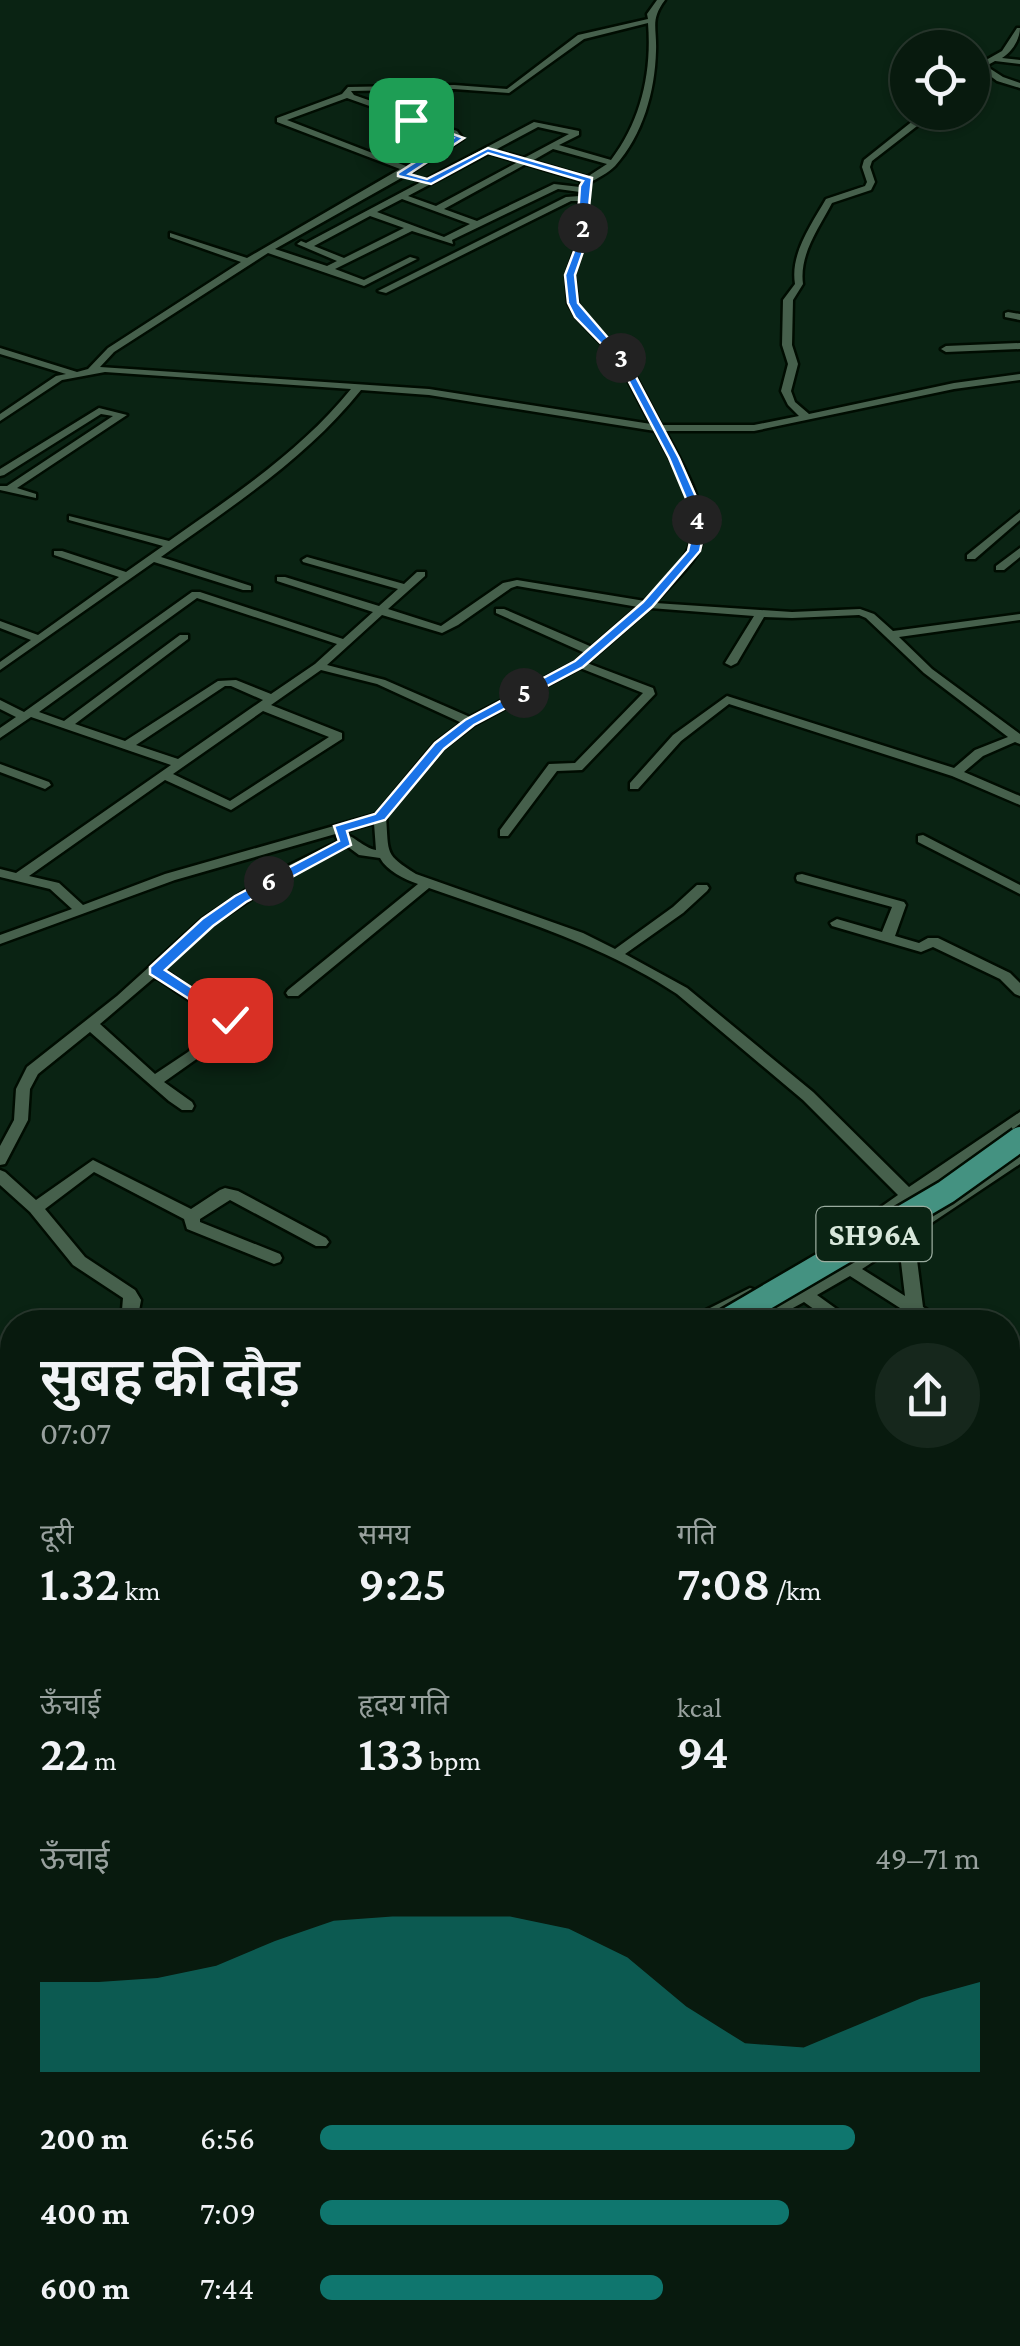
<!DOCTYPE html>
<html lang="hi">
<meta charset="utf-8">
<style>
body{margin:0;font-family:"Crimson Pro","Noto Sans Devanagari",serif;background:#16271c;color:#f1f3f6;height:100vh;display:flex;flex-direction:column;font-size:38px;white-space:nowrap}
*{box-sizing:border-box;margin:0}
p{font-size:32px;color:#98a19e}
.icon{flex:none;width:55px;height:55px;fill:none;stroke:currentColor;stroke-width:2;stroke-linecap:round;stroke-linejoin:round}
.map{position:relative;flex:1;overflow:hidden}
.panel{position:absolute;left:0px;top:1310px;width:1020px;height:1038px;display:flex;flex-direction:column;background:#081a0e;border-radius:40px 40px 0 0;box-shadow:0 2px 8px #0004,0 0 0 2px #29382e}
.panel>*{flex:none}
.buttons{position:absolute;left:890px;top:30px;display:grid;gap:20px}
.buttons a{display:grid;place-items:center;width:100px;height:100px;border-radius:50%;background:#081a0e;box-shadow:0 2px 8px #0004,0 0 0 2px #29382e;font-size:50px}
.pin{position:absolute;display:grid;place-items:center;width:85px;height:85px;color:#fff;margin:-42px;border-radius:20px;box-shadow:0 5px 15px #0006}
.km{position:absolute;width:50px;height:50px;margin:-25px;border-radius:50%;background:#222;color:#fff;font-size:28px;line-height:50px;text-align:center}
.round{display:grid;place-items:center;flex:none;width:105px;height:105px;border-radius:52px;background:#16271c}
.head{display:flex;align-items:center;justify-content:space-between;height:170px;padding:0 40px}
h1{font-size:55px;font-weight:600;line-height:75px}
.figures{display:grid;grid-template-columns:repeat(3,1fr);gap:15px;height:170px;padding:10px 40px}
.figures div{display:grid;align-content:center}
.figures b{font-size:50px;font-weight:600}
.figures small{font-size:28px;font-weight:400}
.figures p{font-size:28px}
.chart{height:280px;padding:20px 40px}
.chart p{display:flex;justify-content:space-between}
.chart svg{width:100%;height:180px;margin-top:10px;fill:#0f766e;opacity:.7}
ul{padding:0 40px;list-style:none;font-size:32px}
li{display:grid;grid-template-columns:160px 120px 1fr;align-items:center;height:75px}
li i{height:25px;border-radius:12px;background:#0f766e}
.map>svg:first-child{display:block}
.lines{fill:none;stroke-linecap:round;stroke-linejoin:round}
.street-casing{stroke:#000c01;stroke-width:5}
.primary-casing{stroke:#000c01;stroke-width:6}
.street{fill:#46604c;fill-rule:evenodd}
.primary{fill:#449281;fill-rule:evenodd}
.primary-bridge-casing{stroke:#000c01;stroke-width:29;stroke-linecap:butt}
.primary-bridge{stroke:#449281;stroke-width:24}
.route{fill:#1a73e8;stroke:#fff;stroke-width:2.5}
.labels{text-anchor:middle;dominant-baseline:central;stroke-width:8;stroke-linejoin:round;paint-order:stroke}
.shield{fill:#0a2313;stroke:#9aac9f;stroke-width:2.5}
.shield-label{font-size:32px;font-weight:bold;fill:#d8e7db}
</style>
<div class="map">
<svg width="1020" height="2346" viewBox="0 0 1020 2346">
<rect width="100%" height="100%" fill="#0a2313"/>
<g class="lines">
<g class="street-casing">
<g id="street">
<path d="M657,0H665C650,20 657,27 656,51C655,91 643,135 615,166C608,173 598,178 589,183L584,246L574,275L578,303L583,314L627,360L661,425H754L799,416L788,405L781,391L788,364L782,345L783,300L795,284C790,254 811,225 826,199L865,186L867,182L862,167L864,160L914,120V112H922L921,123L872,161L870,167L875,182L871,190L832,203C819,228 799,254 803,284L793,300L792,345L798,364L791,391L795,402L809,414L954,383L1020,374V380L954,389L754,431H665C681,462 713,512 700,548C694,565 667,588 655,603L792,612L860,609L874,614L893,631L1020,614V620L899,637L932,669L1020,734V744L1015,742L983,756L964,772L1020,796V805L952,776L729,704L681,741L638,789H630V783L673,735L727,696L954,768L975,750L1008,737L924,673L866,618L859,615L792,618L764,617L737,663L731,666L725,663L754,616L650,608L587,663L653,688L655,694L582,770L557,771L508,836H500V830L549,764L575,763L643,693L580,668L474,725L443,749L386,817C389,854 384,854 416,874L583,933L615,949L673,907L697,885H707L709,888L707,891L683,913L625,954L687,988L813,1092L909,1187L1020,1112V1124L918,1196L927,1210L1020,1152V1164L903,1242L917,1260L923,1307L940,1318L942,1322H922L850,1276L817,1295L849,1318L851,1322H832L804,1302L767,1322H746L748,1318L844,1265L916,1218L907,1204L861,1236H851L848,1232L851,1228L898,1195L803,1100L677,994C602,944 514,918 429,888L298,996H288L286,993L288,990L418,884C404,879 387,871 380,858L359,855L347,846L277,882L212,925L163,969L236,1020L198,1058L164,1082L192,1102L194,1106L192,1110H182L169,1101L90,1032L38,1074L30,1089L28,1120L5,1164L0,1165V1146L14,1120L16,1089L27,1067L117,996L202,919L267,876L339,841L336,837L338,834C352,832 362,848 376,850L374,823L175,880L0,944V935L72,909L50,889L0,877V869L16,873L171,765L31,717L0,738V728L16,717L0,709V700L24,712L192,592H200L343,639L373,612L277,581V577H285L379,606L398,589L303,562L302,560L307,557L404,584L417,572H425V576L388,609L441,626L503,583L517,580L645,601C657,587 683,564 689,547C703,512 671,461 655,431L429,395L361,390C307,458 231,507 161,557L251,586V590H243L154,562L0,670V662L31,640L0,628V621L38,635L119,577L54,555V551H62L126,572L163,546L69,520V516L169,541C233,496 302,450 351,389L105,372L62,380L0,421V414L56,376L66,374L0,354V348L77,372L88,369L108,348L241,262L170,237V233L247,258L400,169L277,122V118L342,94L348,87L454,85L507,89L578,35L648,19L647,14ZM648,23C652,72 641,121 611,160L559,145L579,135V131L534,122L306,243L301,241L297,244L337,261L327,266L275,249L412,172L463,139L457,131L354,95L351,91L454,89L509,93L584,39ZM347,98L451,135L454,138L406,166L287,120ZM538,127L569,134L524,158L495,150ZM553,149L607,164L587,177L532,161ZM489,153L518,162L436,206L408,196ZM526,164L582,181L580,187L554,184L477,221L444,209ZM558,189L580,192V196L566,197L378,291L386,293L571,201H579L576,246L566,275L568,303L576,317L618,361L651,424L429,389L100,367L114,352L268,253L364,286L417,259L410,257L364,280L335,269L412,231L453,244L452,240ZM402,199L470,224L444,237L377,212ZM370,216L404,228L344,258L314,246ZM517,586L638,607L592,647L504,609H496V613L585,653L575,662L470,717L385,680L327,665L382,615L442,633L458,625L511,588ZM197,598L337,644L315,664L271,694L236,680L218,681L125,741L75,724L188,639V635H180L64,721L39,712ZM321,670L377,684L462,723L435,743L376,814L165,874L83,905L59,883L29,876L165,780L231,810L342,739V733L271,705ZM225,686H231L263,700L178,759L136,745ZM263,711L329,737L230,801L173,774ZM155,977L220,1021L188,1052L155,1074L100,1024ZM891,1250L901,1262L905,1296L862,1269Z"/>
<path d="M1017,28H1020C1020,39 1012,52 1002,58L1020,60V64L995,61L986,66L1003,77L1020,83V88L997,81L981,69L972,73V68L1002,51Z"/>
<path d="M1008,312L1020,314V320L1005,317V313Z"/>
<path d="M1020,343V349L946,352L941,349L946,346Z"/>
<path d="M99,408L127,415L17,488L36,494V498L0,490V486H7L113,416L101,414L4,475L0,476V469Z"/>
<path d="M1020,512V520L975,559H967V555Z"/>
<path d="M1020,548V557L1004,570H996V566Z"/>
<path d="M0,764L49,782L51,785L45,789L0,772Z"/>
<path d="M923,835L1020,885V894L918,842V836Z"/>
<path d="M802,874L904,902L906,905L895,936L919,943L928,938H938L1010,973L1020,983V996L1015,994L1000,979L933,947L921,952L832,926L830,923L837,919L882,932L892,907L797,881L796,878L797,875Z"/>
<path d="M93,1160L191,1209L220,1190L225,1188L238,1191L326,1238L329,1242L326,1246H316L230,1200L200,1219V1222L280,1254L282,1258L280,1262L274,1264L187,1229L184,1219L94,1172L45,1209L85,1257L135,1290L141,1300L137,1322H121L123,1298L73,1265L30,1212L0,1185V1170L5,1172L36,1200Z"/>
<path d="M750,1288L756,1290L758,1294L756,1298L709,1322H688L690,1318Z"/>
<path d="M1008,1353L1020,1357V1369L1008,1365Z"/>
<path d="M1008,1551L1020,1558V1576L1008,1569Z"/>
<path d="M0,1737L12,1744V1764L0,1757Z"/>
<path d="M1020,1792C1020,1806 1020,1819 1008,1825V1802L1013,1795Z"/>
<path d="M196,2335H220L224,2346H200Z"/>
<path d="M239,2335H274C268,2346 246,2346 231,2346L234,2338Z"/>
<path d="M690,2335H712L708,2346H686Z"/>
</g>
</g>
<g class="primary-casing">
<path id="primary" d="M12,1827V1860L0,1866V1833Z"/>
</g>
<use href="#street" class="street"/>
<use href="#primary" class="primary"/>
<g class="primary-bridge-casing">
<path id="primary-bridge" d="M724,1322L946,1192L1020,1139"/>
</g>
<use href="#primary-bridge" class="primary-bridge"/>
</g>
<path class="route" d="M408,118L464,138L409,174L427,179L488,148L592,178L585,246L575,275L578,303L627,360L679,458L701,508L704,533L700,551L652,607L583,667L474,725L444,749L385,820L347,831L351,845L246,902L213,926L165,970L235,1016V1023L230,1025L150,974V967L202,919L235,896L339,841L334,826L375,814L435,743L465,720L575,661L643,602L688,551L692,533L690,508L669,458L618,361L575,317L568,303L565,275L576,246L580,186L583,181L488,153L431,184L398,176V173L453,138L408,122Z"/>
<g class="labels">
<rect class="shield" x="816.5" y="1207" width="115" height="54" rx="8"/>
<g class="shield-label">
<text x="874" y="1234">SH96A</text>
</g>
</g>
</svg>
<div class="buttons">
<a><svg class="icon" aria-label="locate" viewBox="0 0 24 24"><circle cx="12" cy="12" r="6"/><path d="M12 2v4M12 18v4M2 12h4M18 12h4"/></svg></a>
</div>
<div class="pin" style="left:411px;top:120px;background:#1e9e55"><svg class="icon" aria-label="arrive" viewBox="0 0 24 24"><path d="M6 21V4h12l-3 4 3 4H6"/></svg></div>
<div class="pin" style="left:230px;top:1020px;background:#d93025"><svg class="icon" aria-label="check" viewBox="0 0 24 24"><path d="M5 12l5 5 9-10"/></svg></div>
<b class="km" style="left:583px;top:228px">2</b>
<b class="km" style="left:621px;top:358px">3</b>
<b class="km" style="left:697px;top:520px">4</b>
<b class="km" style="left:524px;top:693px">5</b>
<b class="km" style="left:269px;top:881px">6</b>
<section class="panel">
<div class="head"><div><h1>सुबह की दौड़</h1><p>07:07</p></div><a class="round"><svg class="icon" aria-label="share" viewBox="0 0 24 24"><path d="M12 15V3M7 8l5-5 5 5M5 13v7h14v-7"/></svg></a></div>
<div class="figures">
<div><p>दूरी</p><b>1.32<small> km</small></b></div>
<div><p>समय</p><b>9:25</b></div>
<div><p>गति</p><b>7:08<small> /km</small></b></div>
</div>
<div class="figures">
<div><p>ऊँचाई</p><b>22<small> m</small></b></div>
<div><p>हृदय गति</p><b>133<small> bpm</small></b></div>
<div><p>kcal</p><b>94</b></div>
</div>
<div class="chart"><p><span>ऊँचाई</span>49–71 m</p>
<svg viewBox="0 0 160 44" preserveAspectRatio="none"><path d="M0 44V22L10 22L20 21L30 18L40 12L50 7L60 6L70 6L80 6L90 9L100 16L110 28L120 37L130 38L140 32L150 26L160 22V44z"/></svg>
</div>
<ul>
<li><b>200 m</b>6:56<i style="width:81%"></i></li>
<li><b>400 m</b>7:09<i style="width:71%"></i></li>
<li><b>600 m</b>7:44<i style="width:52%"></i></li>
</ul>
</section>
</div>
